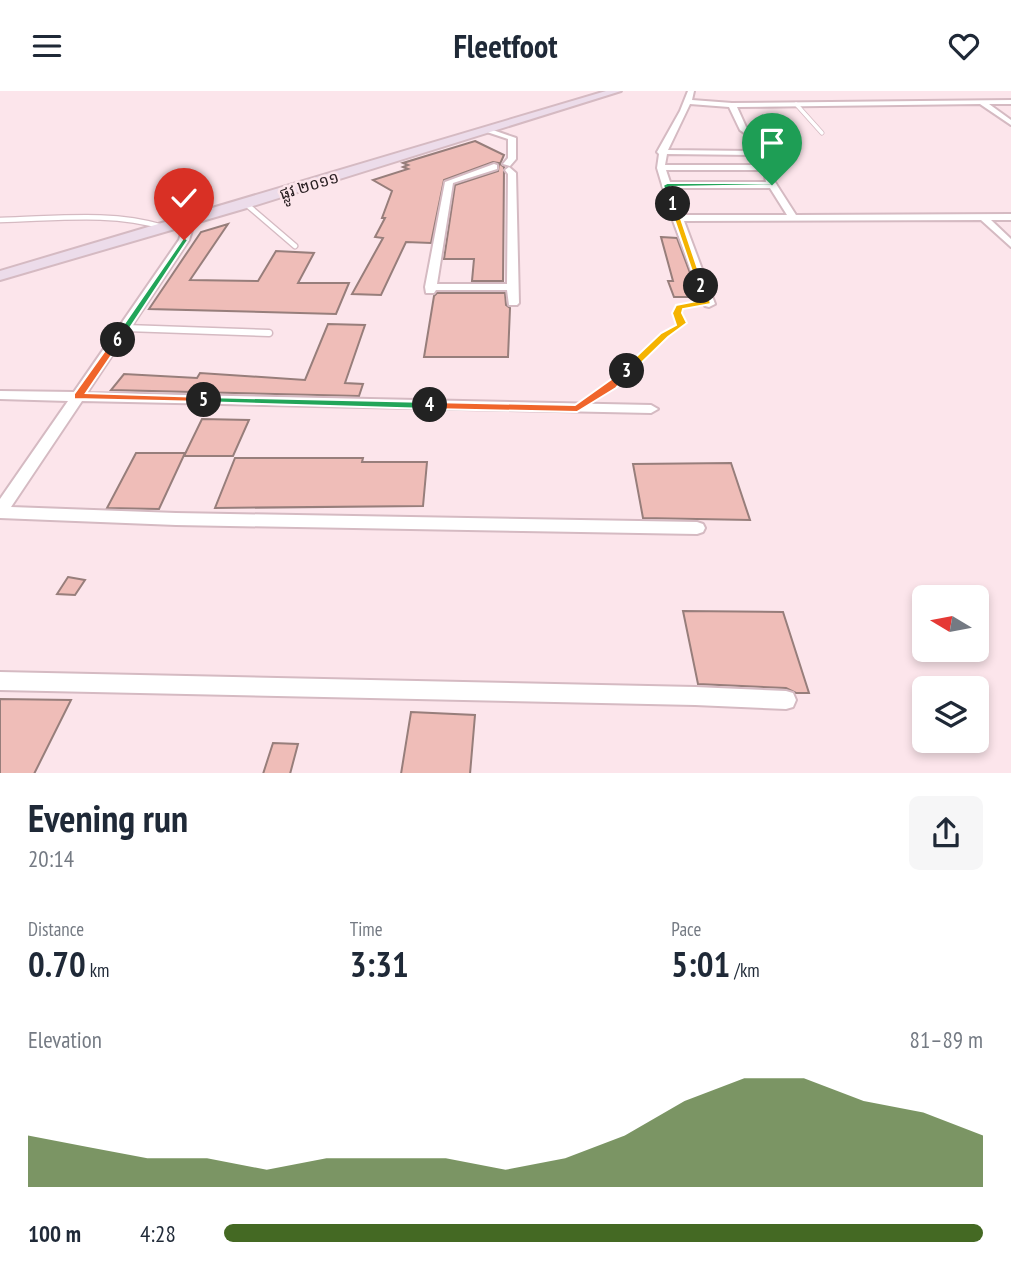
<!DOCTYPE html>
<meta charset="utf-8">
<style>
body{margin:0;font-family:"PT Sans Narrow","Noto Sans Khmer",sans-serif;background:#f6f6f7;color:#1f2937;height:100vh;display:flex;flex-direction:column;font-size:26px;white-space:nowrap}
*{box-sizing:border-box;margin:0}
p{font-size:23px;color:#747a83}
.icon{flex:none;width:38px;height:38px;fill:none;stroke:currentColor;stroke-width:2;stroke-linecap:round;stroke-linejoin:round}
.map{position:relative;height:682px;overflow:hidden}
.side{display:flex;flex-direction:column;background:#fff;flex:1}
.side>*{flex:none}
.needle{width:46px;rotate:280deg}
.controls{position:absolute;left:912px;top:494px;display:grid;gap:14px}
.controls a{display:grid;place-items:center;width:77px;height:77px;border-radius:10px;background:#fff;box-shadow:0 4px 10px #0003;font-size:35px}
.pin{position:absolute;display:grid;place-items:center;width:60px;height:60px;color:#fff;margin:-72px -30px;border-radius:50% 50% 50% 0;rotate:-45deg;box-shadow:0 0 7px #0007}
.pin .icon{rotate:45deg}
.km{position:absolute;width:35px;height:35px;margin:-18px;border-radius:50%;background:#222;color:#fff;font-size:19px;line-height:35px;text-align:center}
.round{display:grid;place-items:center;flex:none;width:74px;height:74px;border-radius:10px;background:#f6f6f7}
.summary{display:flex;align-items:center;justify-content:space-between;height:119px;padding:0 28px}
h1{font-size:38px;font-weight:700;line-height:52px}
.figures{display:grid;grid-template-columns:repeat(3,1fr);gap:10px;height:119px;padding:7px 28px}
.figures div{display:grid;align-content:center}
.figures b{font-size:35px;font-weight:700}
.figures small{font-size:19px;font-weight:400}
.figures p{font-size:19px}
.chart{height:196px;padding:14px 28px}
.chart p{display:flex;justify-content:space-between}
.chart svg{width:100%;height:126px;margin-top:7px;fill:#446923;opacity:.7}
ul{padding:0 28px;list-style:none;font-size:23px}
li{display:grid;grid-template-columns:112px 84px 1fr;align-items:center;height:52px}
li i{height:18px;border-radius:9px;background:#446923}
header{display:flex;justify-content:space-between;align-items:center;height:91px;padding:0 28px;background:#fff;font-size:32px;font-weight:700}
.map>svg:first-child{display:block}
.building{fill:#efbdb8;stroke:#977e7b;stroke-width:2}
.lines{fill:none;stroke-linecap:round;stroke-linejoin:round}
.service-far2-casing{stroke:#d5bac2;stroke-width:5}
.service-far1-casing{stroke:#d5bac2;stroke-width:7}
.service-casing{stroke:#d5bac2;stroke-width:9}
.minor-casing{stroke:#d5bac2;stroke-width:4}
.secondary-casing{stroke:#d5bac2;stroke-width:4}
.path{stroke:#a08f93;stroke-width:2.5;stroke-dasharray:4.5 2.5;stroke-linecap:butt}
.service-far2{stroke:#fff;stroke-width:3.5}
.service-far1{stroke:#fff;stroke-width:4.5}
.service{stroke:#fff;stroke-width:6}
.minor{fill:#fff;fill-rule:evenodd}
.secondary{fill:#ecdcea;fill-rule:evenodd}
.split-1{fill:#22a559;stroke:#fff;stroke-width:2}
.split-2{fill:#f5b400;stroke:#fff;stroke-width:2}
.split-3{fill:#f5b400;stroke:#fff;stroke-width:2}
.split-4{fill:#f0652b;stroke:#fff;stroke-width:2}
.split-5{fill:#22a559;stroke:#fff;stroke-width:2}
.split-6{fill:#f0652b;stroke:#fff;stroke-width:2}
.split-7{fill:#22a559;stroke:#fff;stroke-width:2}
.labels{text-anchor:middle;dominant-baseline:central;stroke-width:5;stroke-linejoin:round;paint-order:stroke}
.far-street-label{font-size:16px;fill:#2a2023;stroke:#fce5eb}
</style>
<header><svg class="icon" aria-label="menu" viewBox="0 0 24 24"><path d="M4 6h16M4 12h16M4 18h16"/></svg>Fleetfoot<svg class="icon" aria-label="heart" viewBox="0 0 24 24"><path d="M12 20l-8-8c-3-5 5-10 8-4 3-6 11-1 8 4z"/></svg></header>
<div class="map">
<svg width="1011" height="683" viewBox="0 0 1011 683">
<rect width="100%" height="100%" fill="#fce5eb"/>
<g class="building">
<path d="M475,50L504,64L500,73L504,76L503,190H472L474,168H444L455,94L498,80L499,72L493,71L444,89L431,152L406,151L381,204L352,203L383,147L375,146L385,127H382L392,100L373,89L408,78L403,76L408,74L403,72Z"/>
<path d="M228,133L190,189L258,190L276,160L314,162L298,192H349L336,223L149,218L201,141Z"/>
<path d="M661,146L677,147L699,206H674L668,190H673Z"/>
<path d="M437,202H505L506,214L510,217L508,266H424L434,205Z"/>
<path d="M328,233L365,234L345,292L363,293L359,305L111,299L124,283L197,287L200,282L305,289Z"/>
<path d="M202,328L249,329L233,365H184Z"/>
<path d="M136,362H185L159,418L107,417Z"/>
<path d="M235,367H363L362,371H427L423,415L215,417Z"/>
<path d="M731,372L750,429L643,427L633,373Z"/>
<path d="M68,486L85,489L75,504L57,503Z"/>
<path d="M683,520L783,521L809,602H796L786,597L698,593Z"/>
<path d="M0,608L71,609L34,683H0Z"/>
<path d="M411,621L475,624L470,683H401Z"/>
<path d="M273,652L298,653L290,683H263Z"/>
</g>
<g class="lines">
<g class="service-far2-casing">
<path id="service-far2" d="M796,13L822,42"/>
</g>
<g class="service-far1-casing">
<g id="service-far1">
<path d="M246,113L295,155"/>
<path d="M0,129C54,128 110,120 163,136"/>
</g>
</g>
<g class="service-casing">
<path id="service" d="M126,237L269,242"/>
</g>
<g class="minor-casing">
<g id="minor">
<path d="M688,0H694L692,9L732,12L1011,9V13H989L1011,29V34L980,13L737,16L746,36L768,49L775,59L774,61L752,64L667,63L665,74H764V78L761,79H666L670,91H766L765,85H771L796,124L1011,123V129H991L1011,148V156L981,129L684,130L715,213L709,216L705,215L672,127L657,77L659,63L657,61L680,20ZM690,13L729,16L740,39L766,57L752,60L668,59ZM672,97H770L787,124H682Z"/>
<path d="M487,37L516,47V68L510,75L503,73L508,67V48L487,41Z"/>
<path d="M494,73L497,74V78L453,92L437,193H507L508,83L505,79L509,76L516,82L519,212L517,214H509L507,199H436L434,202H426L425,196L445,91Z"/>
<path d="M190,127L195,130L189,149L87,302L651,314L658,318L651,322L82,310L11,416L176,422L697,431L703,433L705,437L703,441L697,443L176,434L0,427V408L68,310L0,308V300L74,301L179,149L185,130Z"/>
<path d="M0,581L695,596L786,600L793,602L796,609L793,616L786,618L695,614L0,599Z"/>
</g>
</g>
<g class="secondary-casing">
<path id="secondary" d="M606,0H621L250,116L0,189V180Z"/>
</g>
<path class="path" d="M598,304L655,252L682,232L677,222L679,216L697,212"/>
<use href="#service-far2" class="service-far2"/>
<use href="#service-far1" class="service-far1"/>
<use href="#service" class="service"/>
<use href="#minor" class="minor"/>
<use href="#secondary" class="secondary"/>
</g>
<path class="split-1" d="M667,92H772L776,94L671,96L676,113L673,116L669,113L663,94Z"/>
<path class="split-2" d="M673,111L676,113L704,196L697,195L669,113Z"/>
<path class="split-3" d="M698,193L706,195L711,213L683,218L682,222L687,232L668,246L630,283H623V278L661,242L676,234L672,222L676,214L702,209Z"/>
<path class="split-4" d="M627,277L632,280L616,297L577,321L430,318L425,314L430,311L575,314Z"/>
<path class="split-5" d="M204,306L430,311L436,314L430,318L200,311V307Z"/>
<path class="split-6" d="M118,246L122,249L86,302L204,306L208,307V311L74,308V303L114,247Z"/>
<path class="split-7" d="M184,146L188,149L122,249L114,251L113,249Z"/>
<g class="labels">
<g class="far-street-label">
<text transform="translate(309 94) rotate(-17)">ផ្លូវ ២០១១</text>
</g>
</g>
</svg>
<div class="controls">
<a><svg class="needle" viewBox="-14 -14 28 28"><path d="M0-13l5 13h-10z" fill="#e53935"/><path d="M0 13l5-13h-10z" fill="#747a83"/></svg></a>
<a><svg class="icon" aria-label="layers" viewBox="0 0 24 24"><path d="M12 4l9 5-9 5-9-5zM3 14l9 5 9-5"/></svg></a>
</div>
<div class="pin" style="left:772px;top:94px;background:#1e9e55"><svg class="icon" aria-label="arrive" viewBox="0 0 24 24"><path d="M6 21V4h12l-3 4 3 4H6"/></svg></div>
<div class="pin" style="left:184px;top:149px;background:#d93025"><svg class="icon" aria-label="check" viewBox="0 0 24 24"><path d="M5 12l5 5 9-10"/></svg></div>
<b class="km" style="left:673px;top:113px">1</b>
<b class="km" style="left:701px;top:195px">2</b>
<b class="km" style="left:627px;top:280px">3</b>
<b class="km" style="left:430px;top:314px">4</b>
<b class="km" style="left:204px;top:309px">5</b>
<b class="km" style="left:118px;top:249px">6</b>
</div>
<section class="side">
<div class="summary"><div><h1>Evening run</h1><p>20:14</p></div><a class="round"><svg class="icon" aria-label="share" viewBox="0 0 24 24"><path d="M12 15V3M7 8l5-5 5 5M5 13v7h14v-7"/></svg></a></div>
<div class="figures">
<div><p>Distance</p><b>0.70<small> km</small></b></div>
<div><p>Time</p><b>3:31</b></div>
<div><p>Pace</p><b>5:01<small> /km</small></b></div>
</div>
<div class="chart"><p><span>Elevation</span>81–89 m</p>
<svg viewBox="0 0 160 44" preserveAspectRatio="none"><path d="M0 44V26L10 30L20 34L30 34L40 38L50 34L60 34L70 34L80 38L90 34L100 26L110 14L120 6L130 6L140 14L150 18L160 26V44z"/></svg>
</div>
<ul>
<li><b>100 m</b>4:28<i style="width:100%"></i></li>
</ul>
</section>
